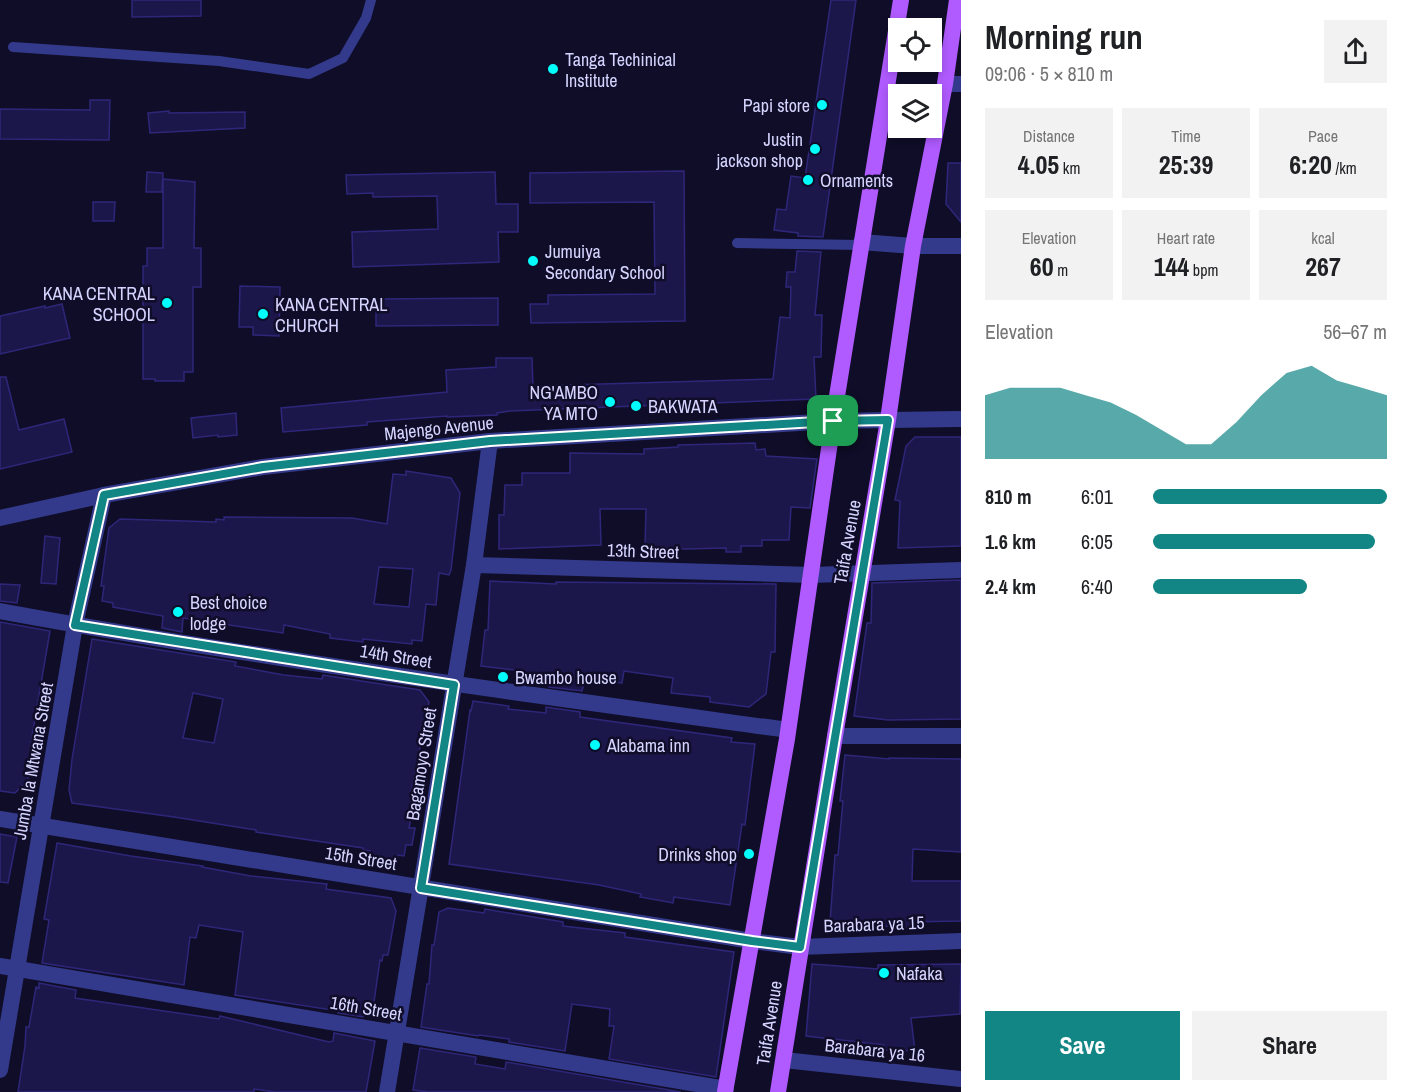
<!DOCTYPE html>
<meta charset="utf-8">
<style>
body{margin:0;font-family:"Archivo Narrow",sans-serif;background:#f2f2f2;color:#202124;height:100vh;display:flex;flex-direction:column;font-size:22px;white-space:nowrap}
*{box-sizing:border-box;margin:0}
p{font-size:20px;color:#757577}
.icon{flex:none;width:33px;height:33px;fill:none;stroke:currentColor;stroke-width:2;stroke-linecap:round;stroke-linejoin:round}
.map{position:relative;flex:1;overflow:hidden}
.sheet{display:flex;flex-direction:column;background:#fff;width:450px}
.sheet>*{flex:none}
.controls{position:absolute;left:888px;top:18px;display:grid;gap:12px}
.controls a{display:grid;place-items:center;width:54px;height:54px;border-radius:0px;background:#fff;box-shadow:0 3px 9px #0003;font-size:30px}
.pin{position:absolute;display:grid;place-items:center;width:51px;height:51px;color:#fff;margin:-26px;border-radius:12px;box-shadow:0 3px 9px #0006}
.round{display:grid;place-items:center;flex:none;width:63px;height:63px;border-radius:0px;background:#f2f2f2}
.head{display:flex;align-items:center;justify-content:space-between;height:102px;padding:0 24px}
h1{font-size:33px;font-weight:700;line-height:45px}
.metrics{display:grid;grid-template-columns:repeat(3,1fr);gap:9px;height:102px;padding:6px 24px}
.metrics div{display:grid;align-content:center;border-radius:0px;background:#f2f2f2;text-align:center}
.metrics b{font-size:26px;font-weight:700}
.metrics small{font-size:16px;font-weight:400}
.metrics p{font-size:16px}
.chart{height:168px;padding:12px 24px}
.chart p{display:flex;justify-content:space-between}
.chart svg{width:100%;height:108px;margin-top:6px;fill:#128585;opacity:.7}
.action{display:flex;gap:12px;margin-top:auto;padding:12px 24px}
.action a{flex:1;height:69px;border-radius:0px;background:#128585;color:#fff;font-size:24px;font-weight:700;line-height:69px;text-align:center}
.action a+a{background:#f2f2f2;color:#202124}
ul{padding:0 24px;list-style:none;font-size:20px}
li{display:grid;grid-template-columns:96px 72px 1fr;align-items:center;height:45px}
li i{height:15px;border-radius:8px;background:#128585}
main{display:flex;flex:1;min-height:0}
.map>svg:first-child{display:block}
.building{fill:#1c174b;stroke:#2e2779;stroke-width:1.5;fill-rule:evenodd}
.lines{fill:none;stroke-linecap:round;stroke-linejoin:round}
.service{stroke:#343a8b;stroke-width:10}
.minor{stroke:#343a8b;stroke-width:16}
.tertiary{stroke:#343a8b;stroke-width:16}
.primary{stroke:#b05bff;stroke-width:16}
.route-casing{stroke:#fff;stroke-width:12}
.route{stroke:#128585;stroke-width:8}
.poi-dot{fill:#00fffc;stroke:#0f0d28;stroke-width:2}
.labels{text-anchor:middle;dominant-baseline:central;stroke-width:5;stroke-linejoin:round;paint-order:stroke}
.poi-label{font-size:18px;fill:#d4d4ff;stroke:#0f0d28;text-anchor:start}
.street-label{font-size:18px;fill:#d4d4ff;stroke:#0f0d28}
</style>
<main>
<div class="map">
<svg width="961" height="1092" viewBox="0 0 961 1092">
<rect width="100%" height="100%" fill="#0f0d28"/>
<g class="building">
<path d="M132,0H201V16L132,17Z"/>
<path d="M831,0H856L823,237L798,236V233L774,230L777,209L786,210L791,176L805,178Z"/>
<path d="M90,100H110L109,140L0,139V109L90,110Z"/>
<path d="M169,111V113L245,112V128L150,133L148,113Z"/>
<path d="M948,163H961V222L946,204Z"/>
<path d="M684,171L685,321L531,323L530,304H548V295L655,294L654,202L530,203V173Z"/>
<path d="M147,172L163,173L162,192H146Z"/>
<path d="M495,172L496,204H518V232H498L499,262L353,267L352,232L438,229L437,196L373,197V193L347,194L346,175Z"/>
<path d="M163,179L195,182L194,248H201V287H193V372H184V381H155V379H143V266H147V248H163Z"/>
<path d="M93,202H115L114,221H93Z"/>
<path d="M797,251L821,252L815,315H822L821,357H814L816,399L510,411L497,413V415L447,417V416L367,422V425L283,432L281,408L447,392L446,370L496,367V358H532L533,386L773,379L780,317L790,318L791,287H786L787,272H795Z"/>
<path d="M240,286L280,287L279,336L253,335V327H239Z"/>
<path d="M498,298V325L376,326V299Z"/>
<path d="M62,304L70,338L0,354V316L45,306V308Z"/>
<path d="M0,377H6L19,430L64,419L72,452L0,469Z"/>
<path d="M236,413L237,435L218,437V435L193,438L191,418Z"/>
<path d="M915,437H961V546L898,548L900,501L895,500L906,446Z"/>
<path d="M755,443L756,450L765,449L766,456L817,459L810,508L791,507L789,540H762V546H741V552H726V548L685,549L645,546L646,509H600L601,545L499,549V515H504L505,485H522V473H570V453L644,454V449L678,447V445Z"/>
<path d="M406,471L451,478L460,493L451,570L449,575L439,573L436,605L426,604L422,641L412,640V644L363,639V642L330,638V634L284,625L283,633L183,618L182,632L162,628L163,616L113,607V603L102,601L104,586H101L109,528L120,519L216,522V519L224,520V517L352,518L387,524L393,474L406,475ZM379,567L413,569L409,607L374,604Z"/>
<path d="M45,536L60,538L56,584L41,583Z"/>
<path d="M961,580V719L888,720L854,716L867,623H871L872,583Z"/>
<path d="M490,581L556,584V582L776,584L775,652H771L766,694L749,707L710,702V697L671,693L673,678L624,671L622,683L585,680L582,691L549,687L550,682L521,678L522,671L481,666L485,630H488Z"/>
<path d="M0,584L20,585L17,603L0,601Z"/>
<path d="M0,622L50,631L32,736L28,780L15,793L0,791Z"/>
<path d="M92,639L236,662L235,666L284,675L322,679L323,675L420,690L429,702L411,793L416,794L409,828H415L412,845H406L404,856L398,855L397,861L369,856L370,851L363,850V848L256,832V830L174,817L72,803L69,790L72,759ZM193,693L223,699L214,743L183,738Z"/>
<path d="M473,701L509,706L508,709L546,713V707L580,712V717L732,738L731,742L755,744L745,825L742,824L730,905L674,897L673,903L640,897L641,894L599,885L449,864L470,710L471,711Z"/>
<path d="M845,755L889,759V758L961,759V852L913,849L912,881H961V921L910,922V928L830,922L835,855H838L843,801H840Z"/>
<path d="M0,834L17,837L8,883L0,882Z"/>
<path d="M57,843L131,856L203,866L202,867L251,876L327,884L326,889L391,898L396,911L388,955H383L382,961L380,960L373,1009L364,1008L363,1017L338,1013L339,1011L235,995L243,932L199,925L196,938L190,937L184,985L42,963L49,920L44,919Z"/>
<path d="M448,908L484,913L485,909L563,922V926L625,933V937L734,952L716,1077L609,1059L614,1026H609L610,1009L572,1004L565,1051L509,1042V1039L479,1035L478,1036L421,1027L427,984H429L432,945H434L439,912Z"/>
<path d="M812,964L878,969V965L961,964L960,1014L911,1018L915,1051L883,1050L884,1045L806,1036Z"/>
<path d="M39,983L76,990L75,998L219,1019L220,1016L329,1042L333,1041L334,1033L375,1041L366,1092H275L254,1089V1092H18L25,1046L26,1027H29L36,987L39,988Z"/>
<path d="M420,1048L476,1057L475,1064L505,1069L506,1062L681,1092H428L413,1090Z"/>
</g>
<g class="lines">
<g class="service">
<path d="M13,47L219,61L309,74L343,58L366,18L371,0"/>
<path d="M737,243L862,245"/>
</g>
<g class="minor">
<path d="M945,84H961"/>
<path d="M861,242L913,246H961"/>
<path d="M888,420L961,419"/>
<path d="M474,565L811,575L961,570"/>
<path d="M0,611C261,659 525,694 788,730"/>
<path d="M835,736H961"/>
<path d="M0,819L752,941L800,947L961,941"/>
<path d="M0,966L726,1089"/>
<path d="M784,1060L961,1079"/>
<path d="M0,1070L75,625L104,495"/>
<path d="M387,1092L474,565L490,441"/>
</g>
<path class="tertiary" d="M0,518L104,495L263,467L490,441L833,421L888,420"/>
<g class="primary">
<path d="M725,1092L787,739L833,421L901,0"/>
<path d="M778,1092L835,736L888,420L913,246L945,84L957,0"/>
</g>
</g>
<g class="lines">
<g class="route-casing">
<path id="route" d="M888,420L800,947L752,941L421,888L454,685L75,625L104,495L263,467L490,441L833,421Z"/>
</g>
<use href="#route" class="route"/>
</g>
<g class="poi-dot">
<circle cx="553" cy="69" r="6"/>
<circle cx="822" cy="105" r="6"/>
<circle cx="815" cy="149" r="6"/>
<circle cx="808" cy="180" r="6"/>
<circle cx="533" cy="261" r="6"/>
<circle cx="167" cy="303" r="6"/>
<circle cx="263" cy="314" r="6"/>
<circle cx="610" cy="402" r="6"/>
<circle cx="636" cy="406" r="6"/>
<circle cx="178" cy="612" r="6"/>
<circle cx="503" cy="677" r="6"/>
<circle cx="595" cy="745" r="6"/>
<circle cx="749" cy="854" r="6"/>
<circle cx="884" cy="973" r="6"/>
</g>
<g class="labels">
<g class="poi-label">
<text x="565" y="59">Tanga Techinical<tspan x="565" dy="21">Institute</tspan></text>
<text x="810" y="105" text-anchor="end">Papi store</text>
<text x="803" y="139" text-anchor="end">Justin<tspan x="803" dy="21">jackson shop</tspan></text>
<text x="820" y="180">Ornaments</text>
<text x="545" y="251">Jumuiya<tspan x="545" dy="21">Secondary School</tspan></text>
<text x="155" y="293" text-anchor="end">KANA CENTRAL<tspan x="155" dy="21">SCHOOL</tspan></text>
<text x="275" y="304">KANA CENTRAL<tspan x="275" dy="21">CHURCH</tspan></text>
<text x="598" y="392" text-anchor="end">NG'AMBO<tspan x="598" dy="21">YA MTO</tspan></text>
<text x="648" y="406">BAKWATA</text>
<text x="190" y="602">Best choice<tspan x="190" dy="21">lodge</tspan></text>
<text x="515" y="677">Bwambo house</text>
<text x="607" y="745">Alabama inn</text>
<text x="737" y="854" text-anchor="end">Drinks shop</text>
<text x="896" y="973">Nafaka</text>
</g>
<g class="street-label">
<text transform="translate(439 428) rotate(-6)">Majengo Avenue</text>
<text transform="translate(847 542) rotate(-80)">Taifa Avenue</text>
<text transform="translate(643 551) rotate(2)">13th Street</text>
<text transform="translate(396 656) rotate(9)">14th Street</text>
<text transform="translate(33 761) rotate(-80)">Jumba la Mtwana Street</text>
<text transform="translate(421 764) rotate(-81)">Bagamoyo Street</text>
<text transform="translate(361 858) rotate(9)">15th Street</text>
<text transform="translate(874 924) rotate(-2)">Barabara ya 15</text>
<text transform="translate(366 1008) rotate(10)">16th Street</text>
<text transform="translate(769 1023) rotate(-81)">Taifa Avenue</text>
<text transform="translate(875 1050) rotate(6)">Barabara ya 16</text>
</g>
</g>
</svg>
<div class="controls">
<a><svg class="icon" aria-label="locate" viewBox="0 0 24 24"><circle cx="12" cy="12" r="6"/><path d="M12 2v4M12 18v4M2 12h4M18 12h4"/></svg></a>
<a><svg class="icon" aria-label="layers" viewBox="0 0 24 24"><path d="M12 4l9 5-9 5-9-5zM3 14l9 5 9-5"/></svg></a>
</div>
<div class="pin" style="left:833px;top:421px;background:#1e9e55"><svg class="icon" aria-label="arrive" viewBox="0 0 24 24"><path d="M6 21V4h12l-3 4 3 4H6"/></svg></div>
</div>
<section class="sheet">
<div class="head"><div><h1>Morning run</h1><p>09:06 · 5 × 810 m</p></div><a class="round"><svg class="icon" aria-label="share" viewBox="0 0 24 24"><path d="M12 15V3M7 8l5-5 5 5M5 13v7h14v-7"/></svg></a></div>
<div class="metrics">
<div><p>Distance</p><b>4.05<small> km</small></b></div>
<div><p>Time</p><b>25:39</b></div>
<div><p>Pace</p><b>6:20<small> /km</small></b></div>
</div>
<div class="metrics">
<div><p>Elevation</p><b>60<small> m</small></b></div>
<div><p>Heart rate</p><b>144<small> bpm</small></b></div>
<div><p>kcal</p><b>267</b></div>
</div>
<div class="chart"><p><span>Elevation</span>56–67 m</p>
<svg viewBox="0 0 160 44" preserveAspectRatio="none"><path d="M0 44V18L10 15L20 15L30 15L40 18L50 21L60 26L70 32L80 38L90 38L100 29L110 18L120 9L130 6L140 12L150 15L160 18V44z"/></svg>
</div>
<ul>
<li><b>810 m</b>6:01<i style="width:100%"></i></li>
<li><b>1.6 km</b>6:05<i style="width:95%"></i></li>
<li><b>2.4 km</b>6:40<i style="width:66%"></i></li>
</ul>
<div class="action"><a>Save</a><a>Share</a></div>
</section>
</main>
